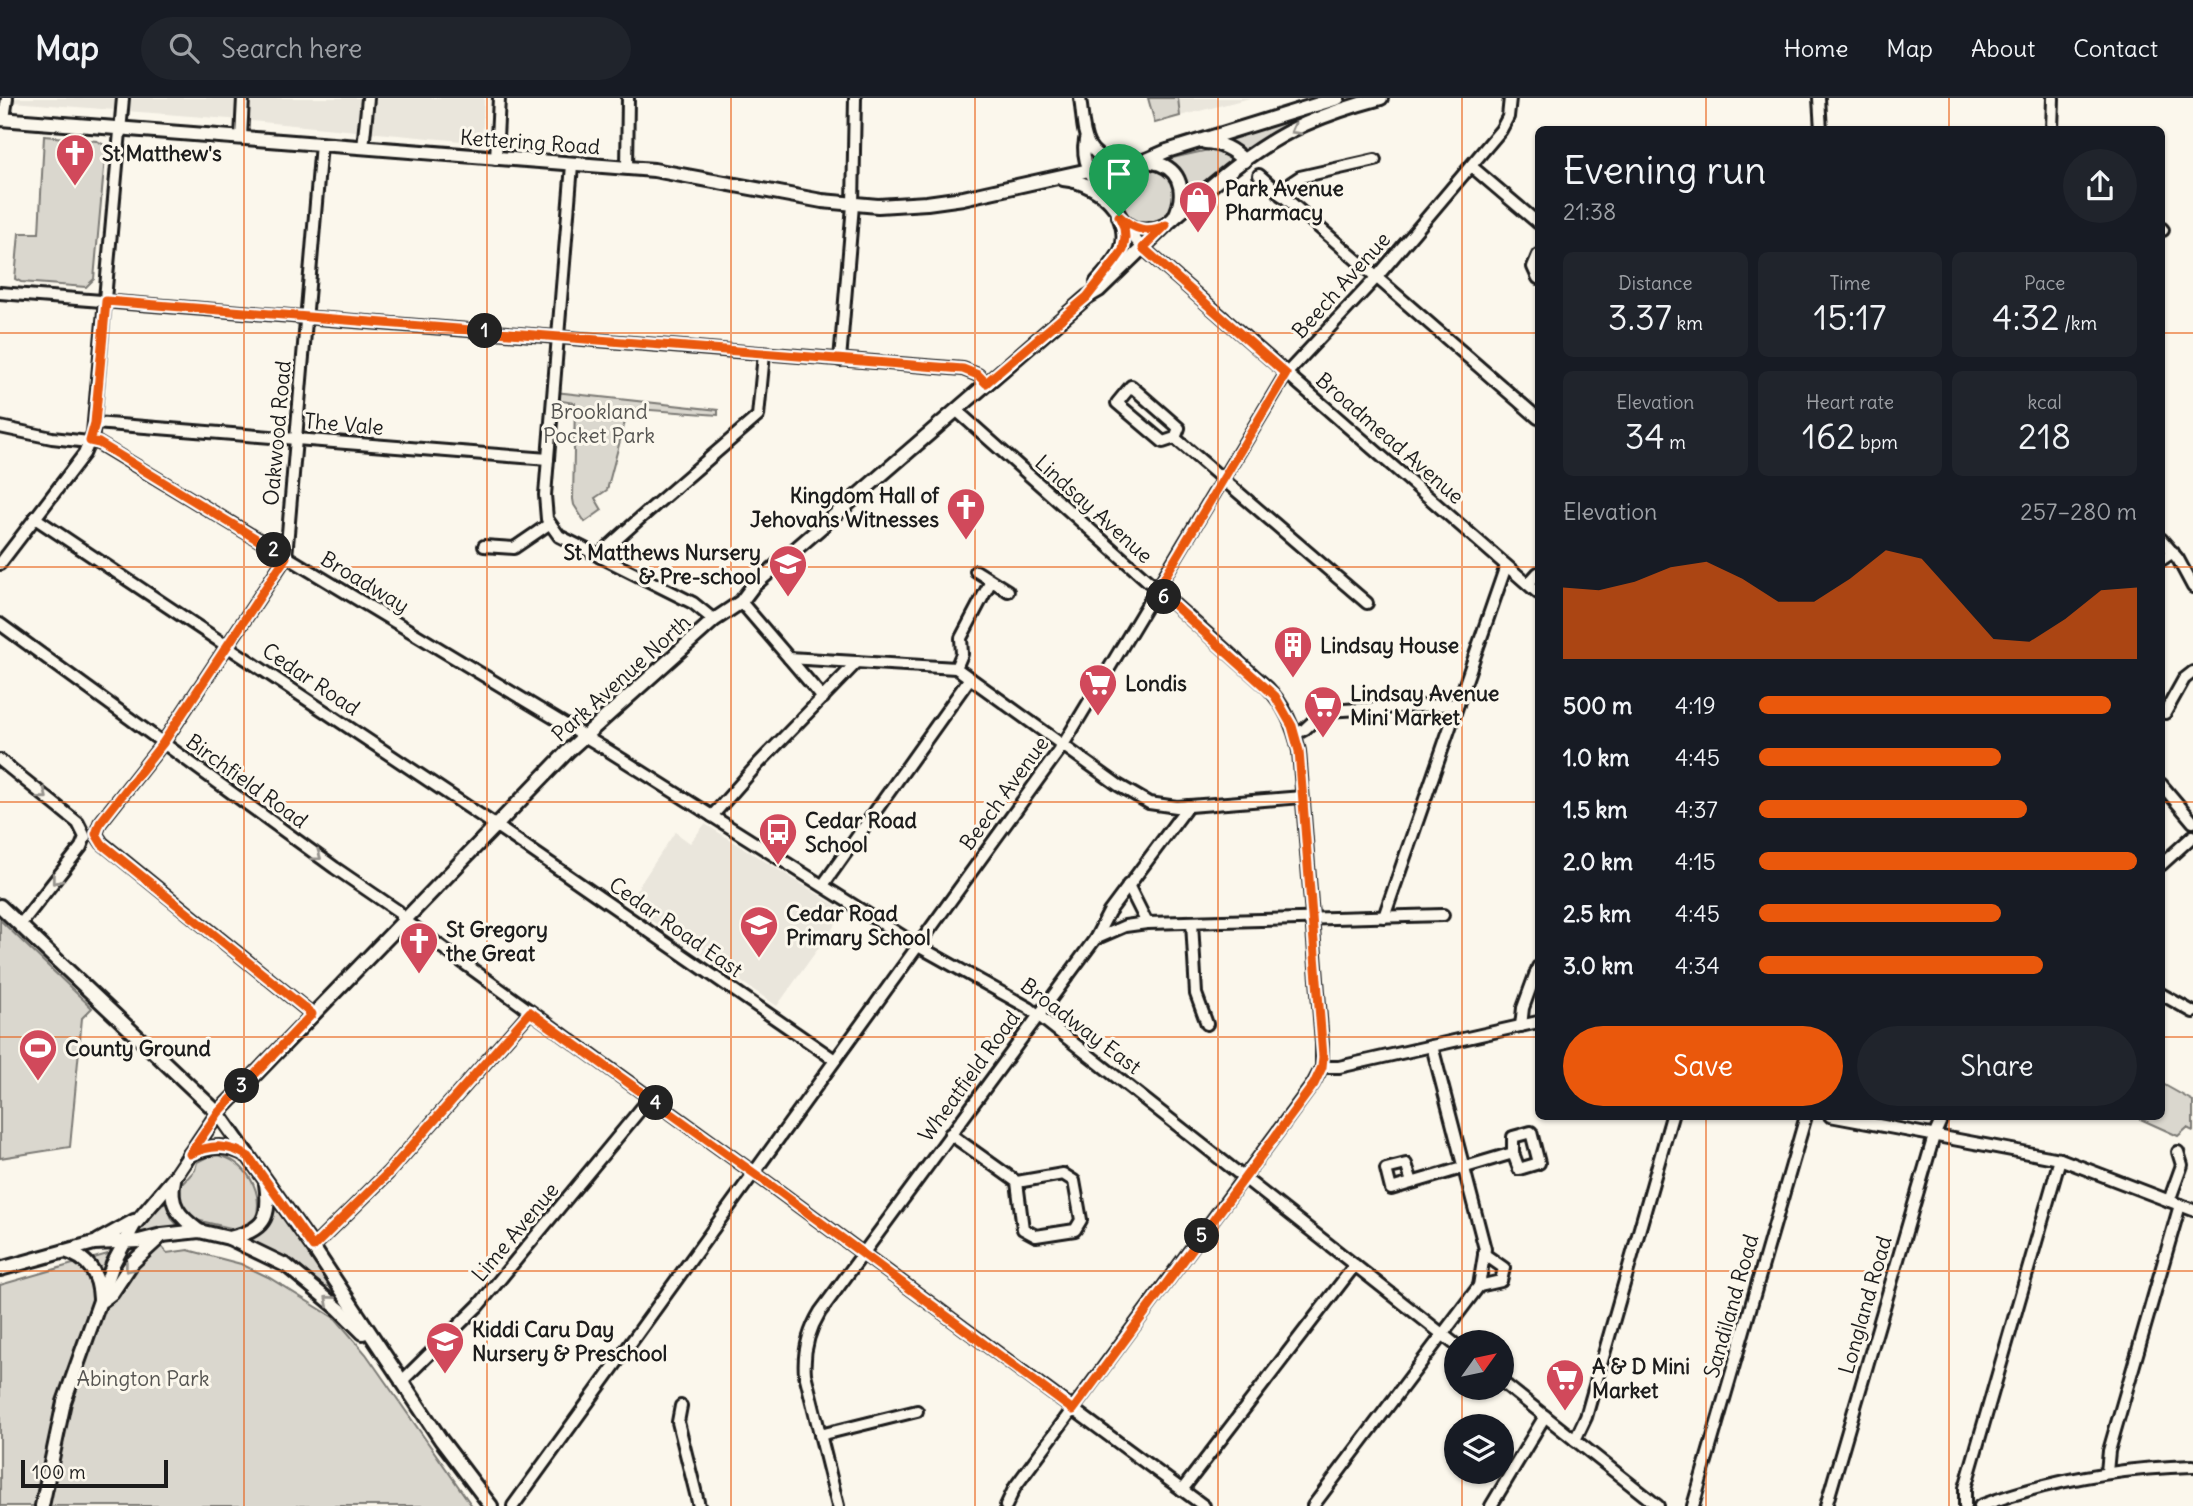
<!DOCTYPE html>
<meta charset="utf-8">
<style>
body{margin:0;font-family:Delius,sans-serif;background:#20242c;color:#f1f3f6;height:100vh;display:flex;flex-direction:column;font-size:26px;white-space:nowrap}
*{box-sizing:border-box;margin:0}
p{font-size:23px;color:#9ea1a6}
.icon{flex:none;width:38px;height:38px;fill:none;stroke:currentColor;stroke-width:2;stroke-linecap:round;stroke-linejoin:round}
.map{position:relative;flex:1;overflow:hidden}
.panel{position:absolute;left:1535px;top:28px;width:630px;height:994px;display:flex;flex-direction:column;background:#171b24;border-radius:10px;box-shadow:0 2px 5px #0004}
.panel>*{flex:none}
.needle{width:46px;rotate:57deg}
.buttons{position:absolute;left:1444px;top:1232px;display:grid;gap:14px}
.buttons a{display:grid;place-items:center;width:70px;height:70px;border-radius:50%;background:#171b24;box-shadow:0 2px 5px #0004;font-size:35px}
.scale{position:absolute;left:21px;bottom:18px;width:147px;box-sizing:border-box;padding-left:7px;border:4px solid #1c1c1c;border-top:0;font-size:19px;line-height:24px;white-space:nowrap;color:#1c1c1c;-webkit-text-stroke:5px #fbf7ec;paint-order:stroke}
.pin{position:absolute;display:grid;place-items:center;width:60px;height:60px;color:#fff;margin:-72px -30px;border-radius:50% 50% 50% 0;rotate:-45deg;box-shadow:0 0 7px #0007}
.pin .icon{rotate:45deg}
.km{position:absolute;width:35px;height:35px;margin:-18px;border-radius:50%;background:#222;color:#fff;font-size:19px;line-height:35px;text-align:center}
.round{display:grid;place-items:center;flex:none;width:74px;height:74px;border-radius:37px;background:#20242c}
.overview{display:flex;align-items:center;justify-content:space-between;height:119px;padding:0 28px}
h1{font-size:38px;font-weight:600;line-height:52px}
.stats{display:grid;grid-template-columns:repeat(3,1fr);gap:10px;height:119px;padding:7px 28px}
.stats div{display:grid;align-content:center;border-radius:10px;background:#20242c;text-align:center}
.stats b{font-size:35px;font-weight:600}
.stats small{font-size:19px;font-weight:400}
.stats p{font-size:19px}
.chart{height:196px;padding:14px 28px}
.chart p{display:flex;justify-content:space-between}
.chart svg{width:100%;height:126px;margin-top:7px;fill:#ea580c;opacity:.7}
.primary-button{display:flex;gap:14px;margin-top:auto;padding:14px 28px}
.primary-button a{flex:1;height:80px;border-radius:42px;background:#ea580c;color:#fff;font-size:28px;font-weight:600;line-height:80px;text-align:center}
.primary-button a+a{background:#20242c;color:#f1f3f6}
ul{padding:0 28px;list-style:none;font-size:23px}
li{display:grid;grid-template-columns:112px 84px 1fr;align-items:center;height:52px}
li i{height:18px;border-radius:9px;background:#ea580c}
header{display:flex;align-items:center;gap:42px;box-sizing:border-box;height:98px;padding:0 35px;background:#171b24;border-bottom:2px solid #363941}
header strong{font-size:33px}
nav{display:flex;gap:38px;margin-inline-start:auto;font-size:24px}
.search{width:490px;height:63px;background:#20242c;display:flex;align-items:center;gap:18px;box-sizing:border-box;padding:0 24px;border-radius:38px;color:#9ea1a6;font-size:26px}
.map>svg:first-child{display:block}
.built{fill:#eae6dc}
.green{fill:#dad7ce;stroke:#7b7a75;stroke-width:2}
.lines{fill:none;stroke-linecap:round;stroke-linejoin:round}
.minor-casing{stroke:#1c1c1c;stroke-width:16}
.major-casing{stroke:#1c1c1c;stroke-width:18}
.minor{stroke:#fbf7ec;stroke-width:10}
.major{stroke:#fbf7ec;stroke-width:12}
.oneway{stroke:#97948e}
.route-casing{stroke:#fff;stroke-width:14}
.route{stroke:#ea580c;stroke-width:9}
.grid{fill:none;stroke:#e8590c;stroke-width:2;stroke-opacity:0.55}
.labels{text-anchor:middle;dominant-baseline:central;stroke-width:6;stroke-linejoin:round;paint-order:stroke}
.street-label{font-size:21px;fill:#1c1c1c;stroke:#fbf7ec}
.poi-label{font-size:21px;font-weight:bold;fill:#1c1c1c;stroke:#fbf7ec;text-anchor:start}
.park-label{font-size:21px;fill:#555451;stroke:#fbf7ec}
</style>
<header>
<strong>Map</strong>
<div class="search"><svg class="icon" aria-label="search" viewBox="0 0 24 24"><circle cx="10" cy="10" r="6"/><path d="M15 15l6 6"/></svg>Search here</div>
<nav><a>Home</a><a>Map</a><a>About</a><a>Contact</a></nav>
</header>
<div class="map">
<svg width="2193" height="1408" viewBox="0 0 2193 1408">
<rect width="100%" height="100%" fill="#fbf7ec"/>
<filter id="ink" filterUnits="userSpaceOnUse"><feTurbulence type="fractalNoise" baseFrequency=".0143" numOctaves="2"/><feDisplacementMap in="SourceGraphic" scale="14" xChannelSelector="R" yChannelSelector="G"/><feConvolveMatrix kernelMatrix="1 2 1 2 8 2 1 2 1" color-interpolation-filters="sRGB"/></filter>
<g filter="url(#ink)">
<g class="built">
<path d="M0,0H484L482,45L229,21L0,3Z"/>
<path d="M1178,0H1250L1180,18Z"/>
<path d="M705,726L845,813L777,908L627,806L675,734L690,745Z"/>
</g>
<g class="green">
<path d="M1148,0H1178L1180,18L1155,25Z"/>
<path d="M1304,14L1306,20L1242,54L1226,43Z"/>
<path d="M44,38L97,43L106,48L94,181L86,189L21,184L15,181L19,135H39Z"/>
<path d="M1217,50L1233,60L1187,100L1185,98L1166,63L1168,61Z"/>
<circle cx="1147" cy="97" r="28"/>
<path d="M555,294L718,312V317L637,311L626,320L607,392L595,400L602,412L585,424L574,407L573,401L575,305L555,302Z"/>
<path d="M0,822L92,910L82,920L70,1049L0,1060Z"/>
<path d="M2161,985L2193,1003V1033L2187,1030L2178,1038L2136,1019L2161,1018Z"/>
<path d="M211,1057C241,1056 265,1091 256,1119L250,1125L235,1131L192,1121L181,1106L180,1088L195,1072L197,1064Z"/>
<path d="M166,1104L172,1121L180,1130L135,1137L144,1123Z"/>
<path d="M273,1104L330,1186L324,1191C301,1168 275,1154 245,1143C265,1136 273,1124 273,1104Z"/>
<path d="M159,1146L167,1155L188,1152L241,1166L268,1179L336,1221L366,1256L472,1408H0V1187L139,1147Z"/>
</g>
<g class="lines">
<g class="minor-casing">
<g id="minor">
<path d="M1080,0C1085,34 1080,53 1116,67"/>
<path d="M1819,0L1821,32"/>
<path d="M4,21L7,0"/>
<path d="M2052,32L2053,0"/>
<path d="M241,40L243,0"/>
<path d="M1085,42C1081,62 1091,79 1103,95"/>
<path d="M363,50L368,0"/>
<path d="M496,61L499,0"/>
<path d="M572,67L545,397L547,421L559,438L693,505L714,522"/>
<path d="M1471,68L1538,125"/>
<path d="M627,70L628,0"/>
<path d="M1259,77L1538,320"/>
<path d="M1281,97L1291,85L1300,79L1375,62"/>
<path d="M1124,129L1143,150L1538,495"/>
<path d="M2161,130L2163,132"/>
<path d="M1538,157L1533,169L1538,180"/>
<path d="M0,195L963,271L978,277L986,285"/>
<path d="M840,262L853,107L855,0"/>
<path d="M956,312L1268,590C1285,608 1294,629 1299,653L1322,945V969L1313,986L1015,1389L1006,1408"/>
<path d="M95,325L548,361"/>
<path d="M0,329L52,340L98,345L609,653L918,848L1029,910L1456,1247"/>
<path d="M1175,340L1179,330L1131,288L1117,305L1163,344L1175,340L1367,505"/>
<path d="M35,420L495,727L835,962"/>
<path d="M2161,441L2178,461L2193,489"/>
<path d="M484,448L514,450L549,426"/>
<path d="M600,459L607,450L638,422L758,318L764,256"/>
<path d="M2161,462L2173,454"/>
<path d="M0,466L84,356L93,335L123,0"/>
<path d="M976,473L1008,493"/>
<path d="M1528,486L1538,475"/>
<path d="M741,504L789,560L956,570L1118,687L1149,705L1177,709L1302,699"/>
<path d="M0,526L335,770L398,813L403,821L769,1086L1204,1408"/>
<path d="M789,560L823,600"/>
<path d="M956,570L962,556L961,540L991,483"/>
<path d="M2165,615L2184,581L2193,574"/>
<path d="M1296,636L1305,631L1324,613L1458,606"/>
<path d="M0,662L78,725L85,739L81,749L20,827"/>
<path d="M2161,686L2193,724"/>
<path d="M712,718L758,666L857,564"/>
<path d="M2161,767L2193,738"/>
<path d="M823,787L970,580"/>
<path d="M1128,787L1147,825"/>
<path d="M1384,819L1506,468"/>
<path d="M1192,824L1196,896L1207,926"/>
<path d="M1095,841L1125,828L1147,825L1443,817"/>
<path d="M2161,896L2193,914"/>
<path d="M312,916L102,745L96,736L100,725L163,645L286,459L321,46"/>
<path d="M1521,928L1523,910L1538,869"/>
<path d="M1322,969H1339L1538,924"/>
<path d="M1830,1018L2060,1061L2193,1112"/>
<path d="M950,1036L1017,1084L1063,1076L1074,1083L1081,1122L1075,1132L1036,1138L1023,1131L1017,1084"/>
<path d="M1412,1084L1406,1066L1386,1071L1391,1091L1513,1055V1039L1531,1034L1539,1065L1519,1071L1513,1055"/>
<path d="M2169,1103L2182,1067L2178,1054"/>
<path d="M313,1149L388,1075L530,914"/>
<path d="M1479,1188L1501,1183L1504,1170L1484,1156"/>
<path d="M401,1284L478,1208L649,1001"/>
<path d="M1502,1284L1658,1408"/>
<path d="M681,1308L678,1324L699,1408"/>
<path d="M820,1337L917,1313"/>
<path d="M1575,1342L1586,1319L1672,1018"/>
<path d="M2107,1374L2109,1353L2180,1107"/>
<path d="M1182,1392L1355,1167"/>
<path d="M513,1408L1063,647L1286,276L1376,180L1501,32L1508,19L1510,0"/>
<path d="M838,1408L805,1276C803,1253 808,1234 820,1214L1095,841L1109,814L1188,708"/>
<path d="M1313,1408L1479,1188L1485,1151L1432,948"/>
<path d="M1491,1408L1545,1318"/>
<path d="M1693,1408L1806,1018"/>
<path d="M1826,1408L1934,1038L1943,1018"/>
<path d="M1965,1408V1390L2060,1061"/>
<path d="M1980,1408C2049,1382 2120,1370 2193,1368"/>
</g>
</g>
<g class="major-casing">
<g id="major">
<path d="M0,21L654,72L822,103L878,108L927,105L963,100L1089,72L1134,66"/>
<path d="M1205,44C1221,45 1233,51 1244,63"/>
<path d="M1144,63L1167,53L1338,0"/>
<path d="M1063,81C1083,83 1104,94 1115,110"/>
<path d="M1174,120C1185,100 1184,75 1160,66C1099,43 1098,158 1166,127C1208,90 1253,49 1305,26C1330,15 1355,7 1381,0"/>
<path d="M1097,184C1116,162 1132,150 1119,118"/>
<path d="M0,808L218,1015L313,1149L441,1342L491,1408"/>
<path d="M190,1056C210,1048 227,1045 246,1057"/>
<path d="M174,1082C168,1107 180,1119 199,1133"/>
<path d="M229,1140C264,1132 271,1121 266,1085"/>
<path d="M98,1143L134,1123"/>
<path d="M65,1153C89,1160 99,1176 100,1201"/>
<path d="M0,1171L94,1145L139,1143L162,1137L199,1133L229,1140L287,1168L339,1211L363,1235"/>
<path d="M103,1202L112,1195L132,1165L160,1139"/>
<path d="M42,1408L64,1304L113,1166L134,1127L174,1080L218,1015L569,652L714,522L741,504L753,488L1087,199L1099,192L1166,127"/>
</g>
</g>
<use href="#minor" class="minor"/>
<use href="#major" class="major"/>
</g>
<defs><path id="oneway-chevron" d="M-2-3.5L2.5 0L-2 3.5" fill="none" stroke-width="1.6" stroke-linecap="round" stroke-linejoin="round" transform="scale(1.75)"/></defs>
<g class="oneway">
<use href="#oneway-chevron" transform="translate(1295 32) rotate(151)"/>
<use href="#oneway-chevron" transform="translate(43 697) rotate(39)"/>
<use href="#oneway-chevron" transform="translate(317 758) rotate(36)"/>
<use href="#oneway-chevron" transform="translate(56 782) rotate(128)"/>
<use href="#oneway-chevron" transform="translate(129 1170) rotate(129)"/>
<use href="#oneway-chevron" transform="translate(329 1202) rotate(-139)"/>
</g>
</g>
<g class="lines" filter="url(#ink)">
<g class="route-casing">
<path id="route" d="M1119,118C1134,132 1148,136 1166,127L1143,150L1286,276L1157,492L1275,598L1292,628L1299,653L1323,959L1322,969L1314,986L1073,1312L769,1086L530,914L388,1075L313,1149L249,1059C229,1046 212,1046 190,1056L218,1015L312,916L102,746L96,736L100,725L163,645L286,459L99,345L90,343L95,325L106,203L963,271L978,277L986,285L1087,199L1116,162L1123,152L1125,139L1124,129Z"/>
</g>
<use href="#route" class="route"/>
</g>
<path class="grid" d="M244,0V1408M487,0V1408M731,0V1408M975,0V1408M1218,0V1408M1462,0V1244M1706,0V32M1949,0V32M0,235H1538M2161,235H2193M0,469H1538M2161,469H2193M0,704H1538M2161,704H2193M0,939H1538M2161,939H2193M1706,1018V1408M1949,1018V1408M0,1173H2193M1462,1290V1328M1462,1374V1408"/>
<defs>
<g id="church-pin" transform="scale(2.0125)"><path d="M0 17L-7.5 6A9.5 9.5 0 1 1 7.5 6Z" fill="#d1495b" stroke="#fbf7ec"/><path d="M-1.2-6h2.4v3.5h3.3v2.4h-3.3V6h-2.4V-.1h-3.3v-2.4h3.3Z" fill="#fff"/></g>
<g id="shop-pin" transform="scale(2.0125)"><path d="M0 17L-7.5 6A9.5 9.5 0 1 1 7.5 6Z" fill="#d1495b" stroke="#fbf7ec"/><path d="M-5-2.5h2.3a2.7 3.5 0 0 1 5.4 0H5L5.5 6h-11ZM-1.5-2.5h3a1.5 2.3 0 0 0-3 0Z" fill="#fff"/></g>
<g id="school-pin" transform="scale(2.0125)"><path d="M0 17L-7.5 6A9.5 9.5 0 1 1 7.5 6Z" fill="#d1495b" stroke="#fbf7ec"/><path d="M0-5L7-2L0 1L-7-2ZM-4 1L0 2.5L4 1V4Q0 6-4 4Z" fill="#fff"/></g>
<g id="building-pin" transform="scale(2.0125)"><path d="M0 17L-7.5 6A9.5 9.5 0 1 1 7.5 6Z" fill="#d1495b" stroke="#fbf7ec"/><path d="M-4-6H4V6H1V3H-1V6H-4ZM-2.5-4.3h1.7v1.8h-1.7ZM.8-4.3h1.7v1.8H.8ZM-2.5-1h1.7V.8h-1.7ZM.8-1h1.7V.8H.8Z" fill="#fff"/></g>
<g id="supermarket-pin" transform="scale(2.0125)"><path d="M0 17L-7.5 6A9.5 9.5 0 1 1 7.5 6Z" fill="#d1495b" stroke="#fbf7ec"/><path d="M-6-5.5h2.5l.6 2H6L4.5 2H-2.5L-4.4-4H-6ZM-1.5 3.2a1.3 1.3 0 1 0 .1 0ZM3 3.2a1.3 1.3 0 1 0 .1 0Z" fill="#fff"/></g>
<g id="bus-pin" transform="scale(2.0125)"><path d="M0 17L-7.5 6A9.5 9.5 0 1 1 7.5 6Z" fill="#d1495b" stroke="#fbf7ec"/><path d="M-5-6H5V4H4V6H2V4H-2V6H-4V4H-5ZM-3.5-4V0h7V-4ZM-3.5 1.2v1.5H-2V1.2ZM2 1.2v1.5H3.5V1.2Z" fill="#fff"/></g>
<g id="stadium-pin" transform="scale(2.0125)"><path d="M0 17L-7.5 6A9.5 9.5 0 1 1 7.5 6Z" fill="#d1495b" stroke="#fbf7ec"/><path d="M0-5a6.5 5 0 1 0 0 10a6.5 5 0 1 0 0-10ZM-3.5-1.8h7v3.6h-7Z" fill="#fff"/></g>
</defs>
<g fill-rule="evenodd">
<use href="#church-pin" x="75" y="55"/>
<use href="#shop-pin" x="1198" y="102"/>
<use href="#church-pin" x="966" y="409"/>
<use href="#school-pin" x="788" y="466"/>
<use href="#building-pin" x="1293" y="547"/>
<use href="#supermarket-pin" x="1098" y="585"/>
<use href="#supermarket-pin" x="1323" y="607"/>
<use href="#bus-pin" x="778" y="734"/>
<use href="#school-pin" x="759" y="827"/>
<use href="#church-pin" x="419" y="843"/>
<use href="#stadium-pin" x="38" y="950"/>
<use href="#school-pin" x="445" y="1243"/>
<use href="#supermarket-pin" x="1565" y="1280"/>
</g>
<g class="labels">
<g class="street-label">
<text transform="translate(530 44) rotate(4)">Kettering Road</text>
<text transform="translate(1341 187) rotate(-48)">Beech Avenue</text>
<text transform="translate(344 326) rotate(5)">The Vale</text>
<text transform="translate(277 335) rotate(-85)">Oakwood Road</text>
<text transform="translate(1390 340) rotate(41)">Broadmead Avenue</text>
<text transform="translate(1094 411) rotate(42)">Lindsay Avenue</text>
<text transform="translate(365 484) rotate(31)">Broadway</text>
<text transform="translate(621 580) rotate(-42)">Park Avenue North</text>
<text transform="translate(311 581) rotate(34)">Cedar Road</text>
<text transform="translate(247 683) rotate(36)">Birchfield Road</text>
<text transform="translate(1004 695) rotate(-54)">Beech Avenue</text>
<text transform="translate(676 829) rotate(35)">Cedar Road East</text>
<text transform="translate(1081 928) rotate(37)">Broadway East</text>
<text transform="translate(969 978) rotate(-54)">Wheatfield Road</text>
<text transform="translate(515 1134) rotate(-50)">Lime Avenue</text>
<text transform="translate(1865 1207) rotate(-74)">Longland Road</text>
<text transform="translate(1731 1208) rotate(-74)">Sandiland Road</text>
</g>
<g class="poi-label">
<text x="102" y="55">St Matthew's</text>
<text x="1225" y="90">Park Avenue<tspan x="1225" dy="24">Pharmacy</tspan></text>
<text x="939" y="397" text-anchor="end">Kingdom Hall of<tspan x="939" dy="24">Jehovahs Witnesses</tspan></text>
<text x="761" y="454" text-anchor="end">St Matthews Nursery<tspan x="761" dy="24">&amp; Pre-school</tspan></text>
<text x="1320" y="547">Lindsay House</text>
<text x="1125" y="585">Londis</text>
<text x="1350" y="595">Lindsay Avenue<tspan x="1350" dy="24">Mini Market</tspan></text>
<text x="805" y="722">Cedar Road<tspan x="805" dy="24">School</tspan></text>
<text x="786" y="815">Cedar Road<tspan x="786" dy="24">Primary School</tspan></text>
<text x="446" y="831">St Gregory<tspan x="446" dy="24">the Great</tspan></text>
<text x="65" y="950">County Ground</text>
<text x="472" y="1231">Kiddi Caru Day<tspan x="472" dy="24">Nursery &amp; Preschool</tspan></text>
<text x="1592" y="1268">A &amp; D Mini<tspan x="1592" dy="24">Market</tspan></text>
</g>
<g class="park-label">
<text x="599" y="313">Brookland<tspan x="599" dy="24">Pocket Park</tspan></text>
<text x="143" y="1280">Abington Park</text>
</g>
</g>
</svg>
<div class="buttons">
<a><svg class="needle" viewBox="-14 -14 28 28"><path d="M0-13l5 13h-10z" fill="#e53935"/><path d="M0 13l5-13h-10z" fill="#9ea1a6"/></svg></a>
<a><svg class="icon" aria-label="layers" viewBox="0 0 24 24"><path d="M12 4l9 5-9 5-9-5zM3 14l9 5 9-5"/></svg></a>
</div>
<div class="scale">100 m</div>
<div class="pin" style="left:1119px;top:118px;background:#1e9e55"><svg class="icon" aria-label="arrive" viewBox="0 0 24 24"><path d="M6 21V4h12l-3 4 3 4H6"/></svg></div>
<b class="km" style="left:485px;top:233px">1</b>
<b class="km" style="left:274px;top:452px">2</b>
<b class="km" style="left:242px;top:988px">3</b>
<b class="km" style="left:656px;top:1005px">4</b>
<b class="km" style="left:1202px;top:1138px">5</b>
<b class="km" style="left:1164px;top:499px">6</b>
<section class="panel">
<div class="overview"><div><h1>Evening run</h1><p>21:38</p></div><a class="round"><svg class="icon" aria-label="share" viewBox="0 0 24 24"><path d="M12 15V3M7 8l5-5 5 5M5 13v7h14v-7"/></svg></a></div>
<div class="stats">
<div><p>Distance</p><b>3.37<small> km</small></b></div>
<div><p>Time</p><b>15:17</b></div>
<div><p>Pace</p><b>4:32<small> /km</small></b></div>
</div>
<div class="stats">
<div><p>Elevation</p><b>34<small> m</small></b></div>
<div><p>Heart rate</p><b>162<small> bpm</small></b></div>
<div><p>kcal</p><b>218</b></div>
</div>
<div class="chart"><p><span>Elevation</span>257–280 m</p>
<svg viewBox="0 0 160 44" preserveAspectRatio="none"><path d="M0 44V19L10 20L20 17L30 12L40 10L50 16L60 24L70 24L80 16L90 6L100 9L110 23L120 37L130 38L140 30L150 20L160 19V44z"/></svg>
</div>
<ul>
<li><b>500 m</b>4:19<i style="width:93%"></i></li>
<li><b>1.0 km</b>4:45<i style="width:64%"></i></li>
<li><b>1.5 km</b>4:37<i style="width:71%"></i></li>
<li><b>2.0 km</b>4:15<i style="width:100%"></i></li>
<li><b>2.5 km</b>4:45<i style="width:64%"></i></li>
<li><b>3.0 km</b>4:34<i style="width:75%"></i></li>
</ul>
<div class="primary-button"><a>Save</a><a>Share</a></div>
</section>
</div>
